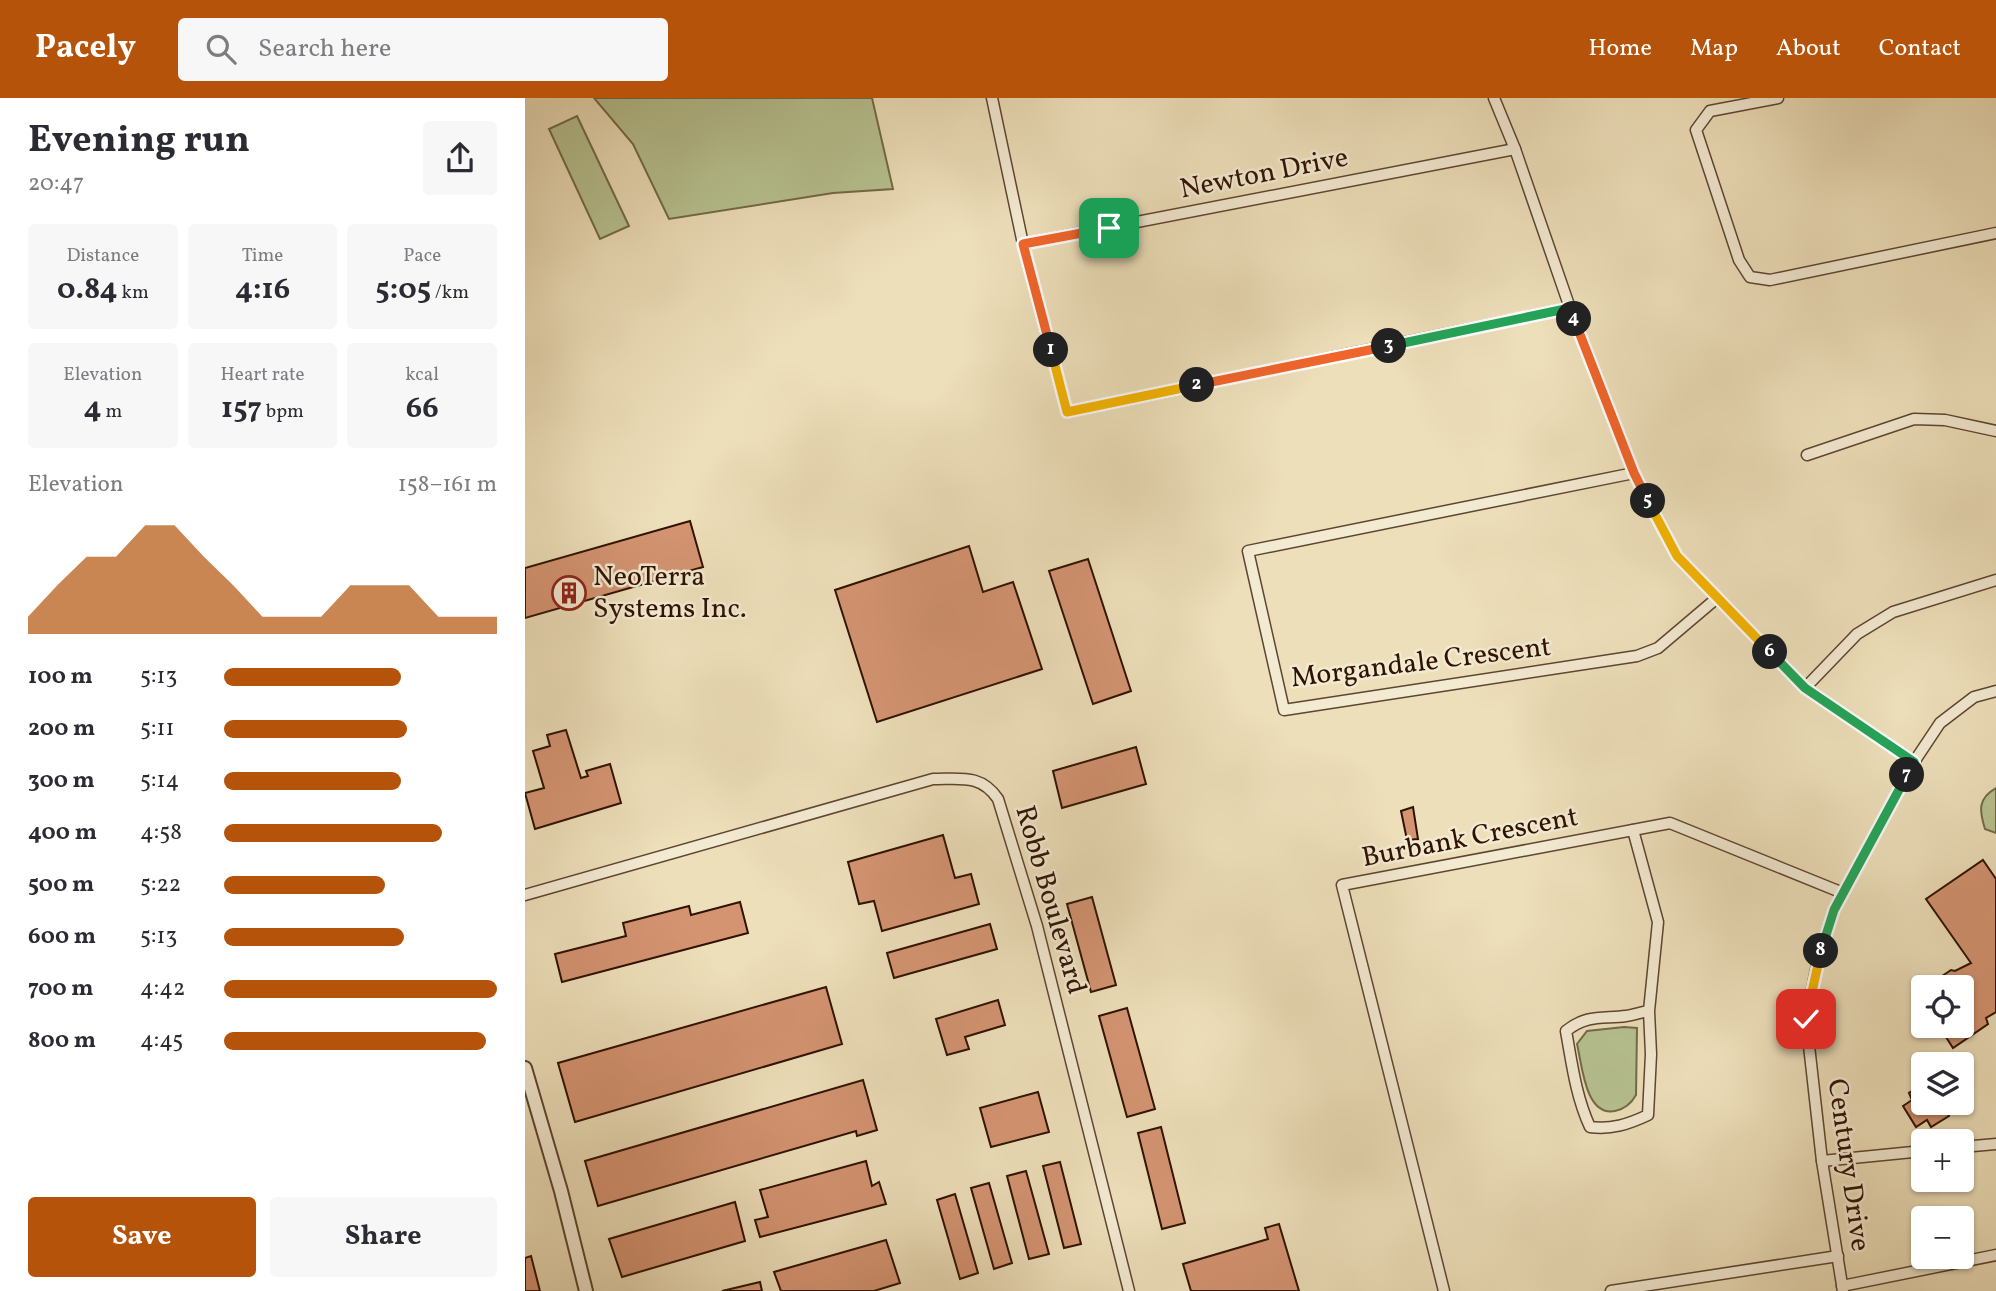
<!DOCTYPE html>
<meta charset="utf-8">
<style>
body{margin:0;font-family:Vollkorn,serif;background:#f7f7f7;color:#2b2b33;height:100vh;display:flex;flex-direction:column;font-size:26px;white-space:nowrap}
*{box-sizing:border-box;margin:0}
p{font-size:23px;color:#7c7c81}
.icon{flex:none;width:38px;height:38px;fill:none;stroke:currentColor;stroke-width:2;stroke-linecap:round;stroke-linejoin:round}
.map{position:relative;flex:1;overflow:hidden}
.panel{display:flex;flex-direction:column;background:#fff;width:525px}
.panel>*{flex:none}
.fabs{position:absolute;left:1386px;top:877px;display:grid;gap:14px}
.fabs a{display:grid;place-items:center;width:63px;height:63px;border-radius:7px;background:#fff;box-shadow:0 2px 5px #0004;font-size:35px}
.pin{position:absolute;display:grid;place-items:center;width:60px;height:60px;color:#fff;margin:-30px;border-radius:14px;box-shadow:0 4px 10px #0006}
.km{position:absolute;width:35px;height:35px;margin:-18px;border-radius:50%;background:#222;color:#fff;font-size:19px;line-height:35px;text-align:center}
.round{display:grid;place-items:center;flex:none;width:74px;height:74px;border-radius:7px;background:#f7f7f7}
.headline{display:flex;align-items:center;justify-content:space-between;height:119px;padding:0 28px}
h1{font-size:38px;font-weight:700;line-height:52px}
.stats{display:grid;grid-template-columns:repeat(3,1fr);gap:10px;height:119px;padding:7px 28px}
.stats div{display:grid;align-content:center;border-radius:7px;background:#f7f7f7;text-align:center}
.stats b{font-size:30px;font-weight:700}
.stats small{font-size:19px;font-weight:400}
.stats p{font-size:19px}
.chart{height:196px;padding:14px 28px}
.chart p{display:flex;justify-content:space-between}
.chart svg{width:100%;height:126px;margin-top:7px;fill:#b45309;opacity:.7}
.cta{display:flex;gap:14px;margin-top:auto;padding:14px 28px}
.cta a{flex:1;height:80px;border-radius:7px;background:#b45309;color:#fff;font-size:28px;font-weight:700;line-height:80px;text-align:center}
.cta a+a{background:#f7f7f7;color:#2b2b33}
ul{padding:0 28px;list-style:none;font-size:23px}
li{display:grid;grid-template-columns:112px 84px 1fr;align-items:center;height:52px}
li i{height:18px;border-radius:9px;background:#b45309}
header{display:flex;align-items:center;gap:42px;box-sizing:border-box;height:98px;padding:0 35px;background:#b45309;color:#fff}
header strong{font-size:33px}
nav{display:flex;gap:38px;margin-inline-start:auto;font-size:24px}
.search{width:490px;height:63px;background:#f7f7f7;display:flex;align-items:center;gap:18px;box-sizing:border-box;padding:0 24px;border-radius:7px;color:#7c7c81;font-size:26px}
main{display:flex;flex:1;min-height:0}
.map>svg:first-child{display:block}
.green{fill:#b7c291;stroke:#736a49;stroke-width:2}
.building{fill:#d49472;stroke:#2f1201;stroke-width:2}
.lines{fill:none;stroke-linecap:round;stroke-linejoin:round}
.minor-casing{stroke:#5e452f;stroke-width:13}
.tertiary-casing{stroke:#5e452f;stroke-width:16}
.minor{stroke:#f3ead2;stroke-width:10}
.tertiary{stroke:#f3ead2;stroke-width:12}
.split-1-casing{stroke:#fff;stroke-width:14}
.split-2-casing{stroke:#fff;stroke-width:14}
.split-3-casing{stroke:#fff;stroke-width:14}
.split-4-casing{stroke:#fff;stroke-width:14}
.split-5-casing{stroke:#fff;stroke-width:14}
.split-6-casing{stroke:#fff;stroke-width:14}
.split-7-casing{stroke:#fff;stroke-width:14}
.split-8-casing{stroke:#fff;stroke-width:14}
.split-9-casing{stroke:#fff;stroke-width:14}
.split-1{stroke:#f0652b;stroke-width:9}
.split-2{stroke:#f5b400;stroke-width:9}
.split-3{stroke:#f0652b;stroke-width:9}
.split-4{stroke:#22a559;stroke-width:9}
.split-5{stroke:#f0652b;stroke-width:9}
.split-6{stroke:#f5b400;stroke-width:9}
.split-7{stroke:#22a559;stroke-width:9}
.split-8{stroke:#22a559;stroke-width:9}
.split-9{stroke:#f5b400;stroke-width:9}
.labels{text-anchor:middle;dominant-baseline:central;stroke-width:5;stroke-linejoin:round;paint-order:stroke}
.street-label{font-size:28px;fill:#2f1201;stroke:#f3ead2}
.poi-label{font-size:28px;fill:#2f1201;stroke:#f3ead2;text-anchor:start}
</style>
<header>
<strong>Pacely</strong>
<div class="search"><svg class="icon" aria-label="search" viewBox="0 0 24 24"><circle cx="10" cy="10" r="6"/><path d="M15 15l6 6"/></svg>Search here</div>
<nav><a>Home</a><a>Map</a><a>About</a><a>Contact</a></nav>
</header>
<main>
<section class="panel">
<div class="headline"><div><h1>Evening run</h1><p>20:47</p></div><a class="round"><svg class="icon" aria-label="share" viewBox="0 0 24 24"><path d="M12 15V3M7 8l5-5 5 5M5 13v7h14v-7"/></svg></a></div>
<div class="stats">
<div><p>Distance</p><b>0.84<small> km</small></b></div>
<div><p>Time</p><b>4:16</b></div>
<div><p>Pace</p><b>5:05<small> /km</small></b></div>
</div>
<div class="stats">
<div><p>Elevation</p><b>4<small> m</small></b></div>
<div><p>Heart rate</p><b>157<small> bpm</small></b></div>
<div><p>kcal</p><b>66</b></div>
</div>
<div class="chart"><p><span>Elevation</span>158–161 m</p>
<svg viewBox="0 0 160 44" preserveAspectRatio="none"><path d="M0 44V38L10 27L20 17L30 17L40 6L50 6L60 17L70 27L80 38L90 38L100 38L110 27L120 27L130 27L140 38L150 38L160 38V44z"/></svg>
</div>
<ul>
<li><b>100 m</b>5:13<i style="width:65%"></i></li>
<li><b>200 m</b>5:11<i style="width:67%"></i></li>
<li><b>300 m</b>5:14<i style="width:65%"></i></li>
<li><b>400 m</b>4:58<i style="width:80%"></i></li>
<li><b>500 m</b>5:22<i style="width:59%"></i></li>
<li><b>600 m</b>5:13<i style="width:66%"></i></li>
<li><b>700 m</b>4:42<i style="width:100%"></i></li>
<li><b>800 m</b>4:45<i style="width:96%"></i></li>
</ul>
<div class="cta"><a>Save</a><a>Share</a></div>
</section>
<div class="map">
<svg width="1471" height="1193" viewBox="0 0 1471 1193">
<rect width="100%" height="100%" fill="#eddfba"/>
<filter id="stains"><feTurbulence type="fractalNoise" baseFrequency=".00286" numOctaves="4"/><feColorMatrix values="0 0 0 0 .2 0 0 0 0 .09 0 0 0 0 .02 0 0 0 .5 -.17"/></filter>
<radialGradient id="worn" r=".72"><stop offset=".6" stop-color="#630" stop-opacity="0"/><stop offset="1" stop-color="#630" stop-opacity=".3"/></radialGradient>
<g class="green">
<path d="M69,0H347L368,91L308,95L144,121L108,46Z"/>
<path d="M52,18L104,128L75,141L24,31Z"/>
<path d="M1471,690V735L1460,731C1454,712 1453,700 1471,690Z"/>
<path d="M1099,929L1112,930L1111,997C1106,1006 1100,1011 1090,1013C1060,1019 1057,966 1052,946L1062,933Z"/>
</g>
<g class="building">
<path d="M165,423L178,469L0,520V470Z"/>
<path d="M444,448L458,494L488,484L517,571L352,624L310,492Z"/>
<path d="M563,461L606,593L568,606L524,473Z"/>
<path d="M41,632L56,680L63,678L61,673L85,666L96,705L10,731L0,695L19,690L8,653L25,648L22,637Z"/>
<path d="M611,649L621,686L537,710L528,673Z"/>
<path d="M888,709L893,741L882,742L876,713Z"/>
<path d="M418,737L430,780L446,776L454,806L357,833L349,803L334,806L323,764Z"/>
<path d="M1458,762L1471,781V914L1461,920L1463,926L1428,950L1414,928H1437V889H1401L1426,872L1430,873L1446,865L1401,801Z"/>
<path d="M567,799L591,887L566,894L542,806Z"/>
<path d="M215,804L223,835L37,884L30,856L101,838L98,825L164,808L166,817Z"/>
<path d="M465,826L472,851L369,880L362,855Z"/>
<path d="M301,889L317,946L50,1024L33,965Z"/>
<path d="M473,902L480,927L440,939L444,951L422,957L411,921Z"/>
<path d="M602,910L630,1011L602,1019L574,918Z"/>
<path d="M338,982L352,1032L332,1038L331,1033L73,1108L60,1063Z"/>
<path d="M1398,986V1004H1427L1419,1009L1424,1018L1406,1029L1402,1022L1391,1029L1378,1008L1387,1002L1384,995Z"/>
<path d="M513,994L524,1034L466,1049L455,1010Z"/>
<path d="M636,1029L660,1125L637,1131L613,1035Z"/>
<path d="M341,1063L347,1088L354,1084L361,1106L235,1139L230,1122L243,1119L235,1092Z"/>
<path d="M535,1064L556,1146L539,1150L518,1068Z"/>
<path d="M501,1073L524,1156L504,1161L482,1078Z"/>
<path d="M464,1085L487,1165L469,1171L446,1090Z"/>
<path d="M430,1096L453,1175L435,1181L412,1102Z"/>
<path d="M210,1104L220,1143L97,1179L84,1141Z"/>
<path d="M754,1126L774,1193H666L658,1166L743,1141L740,1130Z"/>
<path d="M361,1142L375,1185L349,1193H256L249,1174Z"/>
<path d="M6,1158L15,1193H0V1160Z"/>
<path d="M235,1184L237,1193H197Z"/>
</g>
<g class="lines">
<g class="minor-casing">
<g id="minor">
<path d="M467,0L498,146L542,314L1045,210"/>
<path d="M969,0L990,51L1045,210L1109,375L1152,458L1280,590L1389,664"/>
<path d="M1253,0L1185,13L1171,32L1214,162L1225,179L1245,182L1471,135"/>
<path d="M498,146L990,51"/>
<path d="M1282,357L1389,321L1420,322L1471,333"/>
<path d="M1109,375L723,453L759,612L1112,558L1133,550L1192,500"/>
<path d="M1280,590L1332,536L1368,514L1471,482"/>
<path d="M1108,732L1133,824L1124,913L1126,956L1123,1017C1104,1026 1086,1032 1065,1029C1051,999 1047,966 1041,933C1062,916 1078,921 1101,918C1109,917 1116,914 1124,913"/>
<path d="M0,797L408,681C436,681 456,676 473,701L512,828L604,1193"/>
<path d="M1437,1049L1471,1046"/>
<path d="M1297,1063L1398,1053"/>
<path d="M1317,1188L1471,1157"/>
<path d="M919,1193L817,787L1145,725L1318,795"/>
<path d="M1086,1193L1313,1158"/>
<path d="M1318,1193L1297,1063L1281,921L1293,862L1309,812L1389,664L1415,625L1449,599L1471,593"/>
</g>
</g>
<g class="tertiary-casing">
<path id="tertiary" d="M0,970L36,1093L61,1193"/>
</g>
<use href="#minor" class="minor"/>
<use href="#tertiary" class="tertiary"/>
</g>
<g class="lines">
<g class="split-1-casing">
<path id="split-1" d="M526,252L498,146L584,130"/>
</g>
<g class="split-2-casing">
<path id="split-2" d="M526,252L542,314L672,287"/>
</g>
<g class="split-3-casing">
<path id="split-3" d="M672,287L864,248"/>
</g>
<g class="split-4-casing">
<path id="split-4" d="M864,248L1045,210L1049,221"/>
</g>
<g class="split-5-casing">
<path id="split-5" d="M1049,221L1109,375L1123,403"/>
</g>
<g class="split-6-casing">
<path id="split-6" d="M1123,403L1152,458L1245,554"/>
</g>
<g class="split-7-casing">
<path id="split-7" d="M1245,554L1280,590L1389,664L1382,677"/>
</g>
<g class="split-8-casing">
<path id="split-8" d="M1296,853L1309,812L1382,677"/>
</g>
<g class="split-9-casing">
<path id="split-9" d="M1281,921L1296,853"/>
</g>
<use href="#split-1" class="split-1"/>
<use href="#split-2" class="split-2"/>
<use href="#split-3" class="split-3"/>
<use href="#split-4" class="split-4"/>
<use href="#split-5" class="split-5"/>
<use href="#split-6" class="split-6"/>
<use href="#split-7" class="split-7"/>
<use href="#split-8" class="split-8"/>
<use href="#split-9" class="split-9"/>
</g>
<defs>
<g id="building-ring" transform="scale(1.75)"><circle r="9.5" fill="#f3ead2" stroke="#8f2418" stroke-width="1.5"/><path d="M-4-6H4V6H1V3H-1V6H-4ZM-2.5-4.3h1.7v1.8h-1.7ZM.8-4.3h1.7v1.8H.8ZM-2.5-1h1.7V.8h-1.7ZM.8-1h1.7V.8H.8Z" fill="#8f2418"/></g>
</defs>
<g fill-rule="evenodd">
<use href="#building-ring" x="44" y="495"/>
</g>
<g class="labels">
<g class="street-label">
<text transform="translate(739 76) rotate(-11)">Newton Drive</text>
<text transform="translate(896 565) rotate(-7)">Morgandale Crescent</text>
<text transform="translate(945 740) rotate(-11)">Burbank Crescent</text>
<text transform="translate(525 802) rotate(74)">Robb Boulevard</text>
<text transform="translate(1323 1067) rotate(82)">Century Drive</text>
</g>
<g class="poi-label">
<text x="68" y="479">NeoTerra<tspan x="68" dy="32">Systems Inc.</tspan></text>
</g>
</g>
<rect width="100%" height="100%" filter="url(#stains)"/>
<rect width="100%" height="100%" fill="url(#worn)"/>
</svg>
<div class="fabs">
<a><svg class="icon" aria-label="locate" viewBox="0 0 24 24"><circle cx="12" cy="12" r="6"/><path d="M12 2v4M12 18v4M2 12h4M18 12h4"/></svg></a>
<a><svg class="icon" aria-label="layers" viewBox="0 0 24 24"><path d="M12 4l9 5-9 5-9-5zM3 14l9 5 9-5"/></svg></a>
<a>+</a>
<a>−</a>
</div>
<div class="pin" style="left:584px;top:130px;background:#1e9e55"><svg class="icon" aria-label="arrive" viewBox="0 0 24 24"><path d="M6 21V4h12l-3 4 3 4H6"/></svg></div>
<div class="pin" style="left:1281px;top:921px;background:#d93025"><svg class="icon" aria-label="check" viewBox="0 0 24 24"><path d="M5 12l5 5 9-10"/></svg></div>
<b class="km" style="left:526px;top:252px">1</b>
<b class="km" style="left:672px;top:287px">2</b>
<b class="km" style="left:864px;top:248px">3</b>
<b class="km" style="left:1049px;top:221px">4</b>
<b class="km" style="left:1123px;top:403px">5</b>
<b class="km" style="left:1245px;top:554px">6</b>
<b class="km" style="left:1382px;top:677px">7</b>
<b class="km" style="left:1296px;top:853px">8</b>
</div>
</main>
